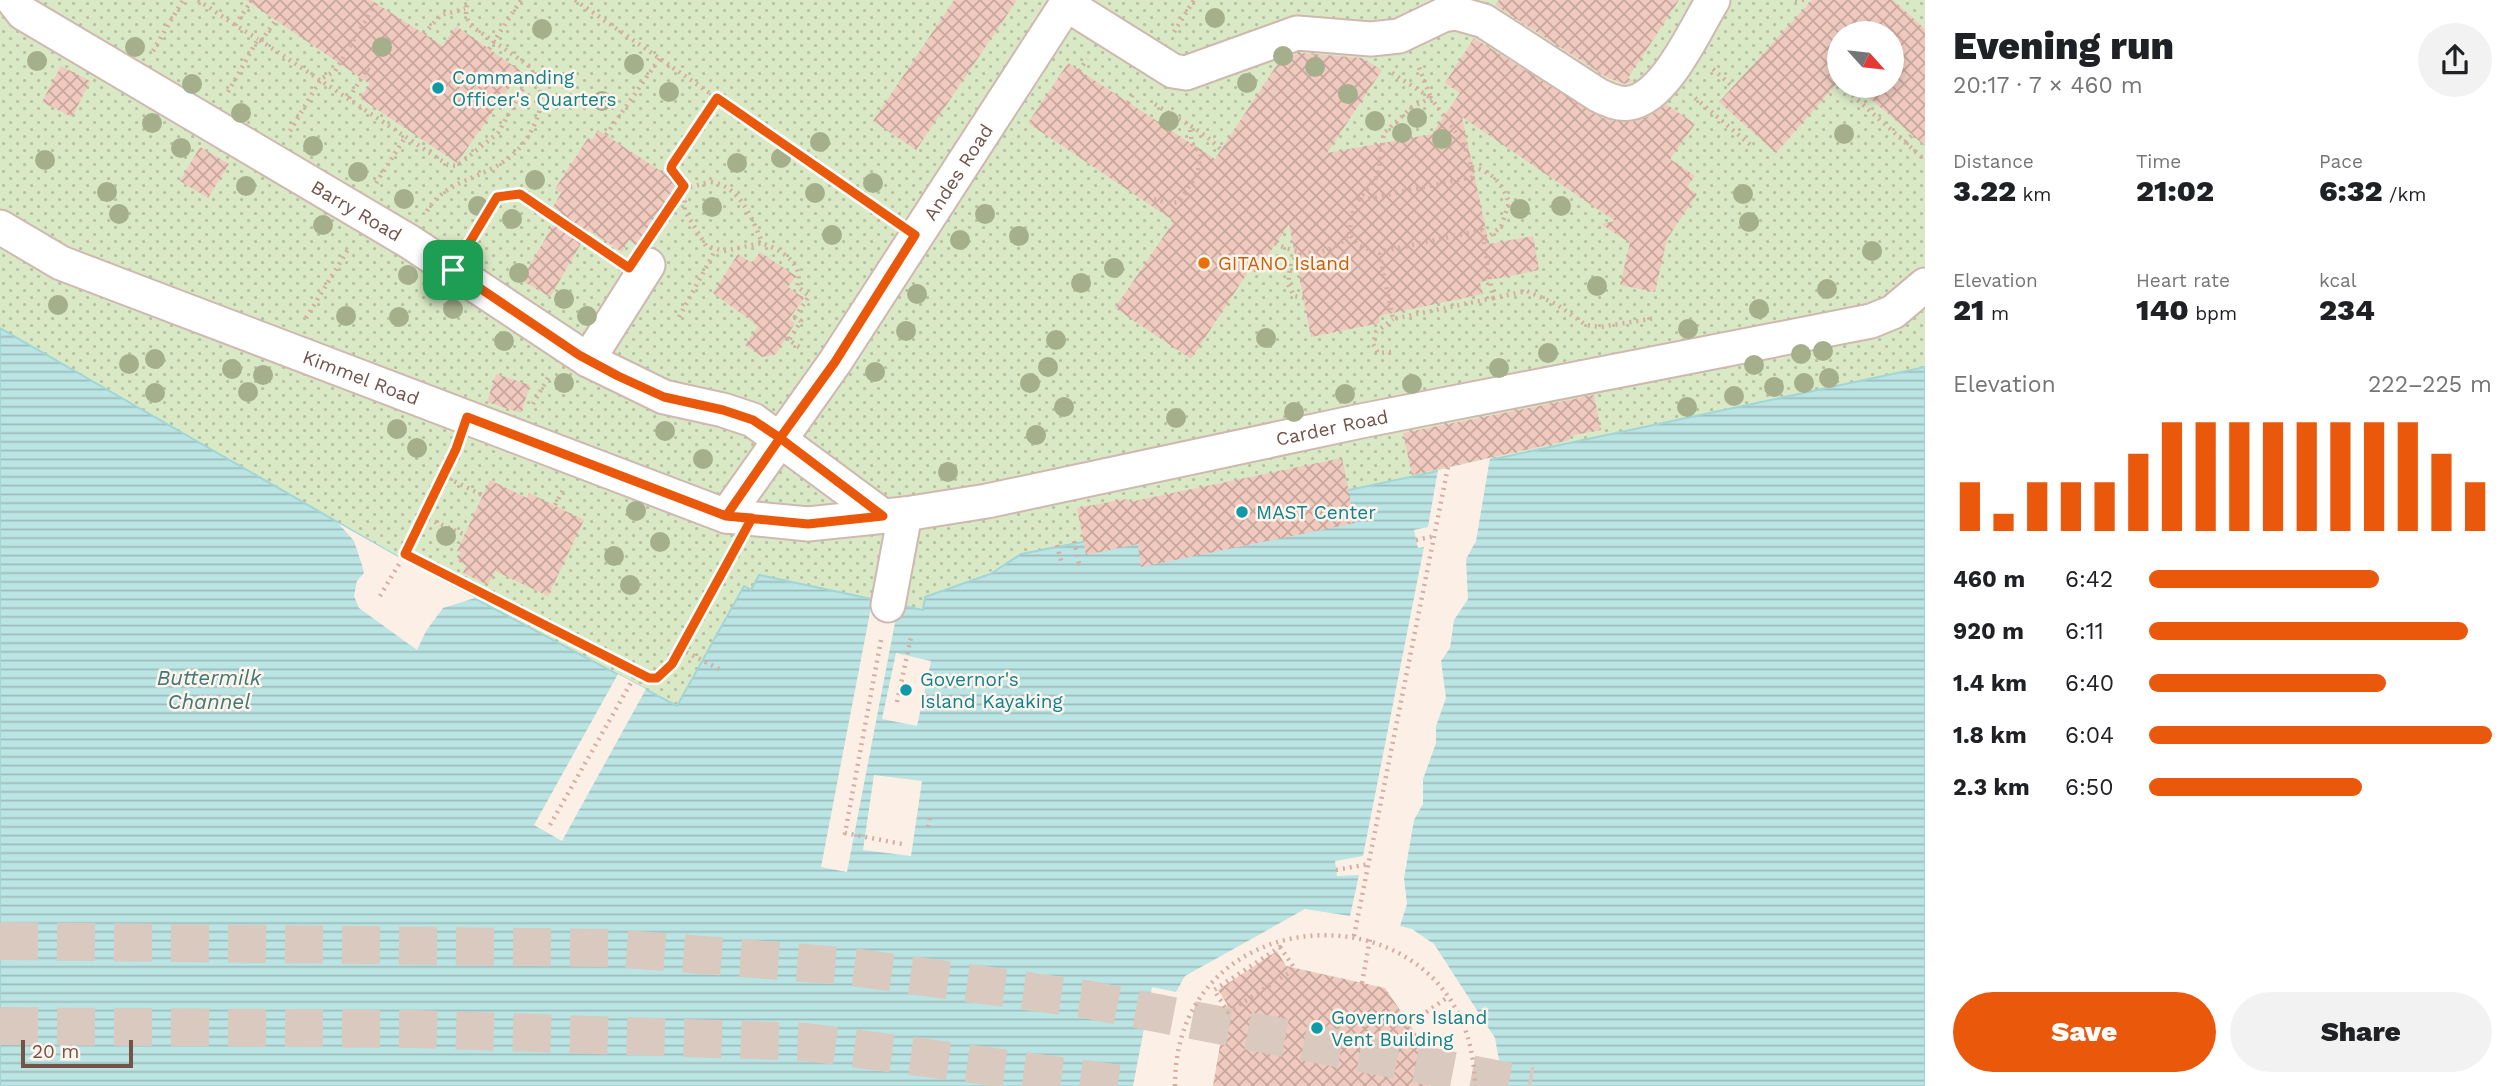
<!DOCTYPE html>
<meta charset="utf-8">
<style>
body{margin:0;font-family:"Work Sans",sans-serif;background:#f2f2f2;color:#202124;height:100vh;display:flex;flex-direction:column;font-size:26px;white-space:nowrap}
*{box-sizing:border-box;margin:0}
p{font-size:23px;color:#757577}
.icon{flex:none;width:38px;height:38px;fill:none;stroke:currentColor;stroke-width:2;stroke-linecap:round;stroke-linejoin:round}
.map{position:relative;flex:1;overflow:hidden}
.sheet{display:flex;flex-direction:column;background:#fff;width:595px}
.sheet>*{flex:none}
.needle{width:46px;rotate:117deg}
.fabs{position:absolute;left:1827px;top:21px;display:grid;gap:14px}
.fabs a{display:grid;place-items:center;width:77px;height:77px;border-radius:50%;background:#fff;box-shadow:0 4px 10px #0003;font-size:35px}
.scale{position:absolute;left:21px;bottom:18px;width:112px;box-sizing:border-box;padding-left:7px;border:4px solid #74534b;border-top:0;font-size:19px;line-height:24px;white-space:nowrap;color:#74534b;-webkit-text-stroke:5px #fef4ec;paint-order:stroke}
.pin{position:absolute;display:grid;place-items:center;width:60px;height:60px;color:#fff;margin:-30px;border-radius:14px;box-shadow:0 4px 10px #0006}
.round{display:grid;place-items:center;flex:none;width:74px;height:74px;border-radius:37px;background:#f2f2f2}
.head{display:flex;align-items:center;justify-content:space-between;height:119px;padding:0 28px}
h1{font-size:38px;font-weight:800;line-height:52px}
.stats{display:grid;grid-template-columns:repeat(3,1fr);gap:10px;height:119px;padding:7px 28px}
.stats div{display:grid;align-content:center}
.stats b{font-size:30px;font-weight:800}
.stats small{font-size:19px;font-weight:400}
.stats p{font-size:19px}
.chart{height:196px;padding:14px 28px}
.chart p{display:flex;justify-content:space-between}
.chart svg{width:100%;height:126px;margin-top:7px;stroke:#ea580c;stroke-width:6}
.button{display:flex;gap:14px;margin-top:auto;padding:14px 28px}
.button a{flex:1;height:80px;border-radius:42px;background:#ea580c;color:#fff;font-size:28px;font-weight:800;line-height:80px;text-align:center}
.button a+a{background:#f2f2f2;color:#202124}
ul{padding:0 28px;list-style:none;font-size:23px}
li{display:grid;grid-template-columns:112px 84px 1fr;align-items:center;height:52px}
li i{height:18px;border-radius:9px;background:#ea580c}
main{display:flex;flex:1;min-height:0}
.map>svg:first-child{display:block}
.park{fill:url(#park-dots);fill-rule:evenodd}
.water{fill:url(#water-rules);stroke:#a2d6d6;stroke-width:2}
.pier{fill:#fcf0e6}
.building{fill:url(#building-cross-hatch)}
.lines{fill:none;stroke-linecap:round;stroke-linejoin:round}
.motorway-tunnel{stroke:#dac9bf;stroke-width:38;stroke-dasharray:38 19;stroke-linecap:butt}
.pedestrian-casing{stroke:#cfb8af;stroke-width:37}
.path{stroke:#d5ada2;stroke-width:4.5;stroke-dasharray:2 5;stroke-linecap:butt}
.pedestrian{stroke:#fff;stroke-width:33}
.tree{fill:#a5af8c}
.route-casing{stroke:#fff;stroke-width:14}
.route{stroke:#ea580c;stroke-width:9}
.culture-dot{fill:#0f9aa8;stroke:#fef4ec;stroke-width:2.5}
.food-dot{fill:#e8710a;stroke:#fef4ec;stroke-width:2.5}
.labels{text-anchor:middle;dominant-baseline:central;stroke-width:5;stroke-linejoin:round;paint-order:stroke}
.culture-label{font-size:19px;fill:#0d838f;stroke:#fef4ec;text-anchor:start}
.street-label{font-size:19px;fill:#74534b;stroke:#fef4ec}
.food-label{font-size:19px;fill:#c56008;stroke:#fef4ec;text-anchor:start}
.water-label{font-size:21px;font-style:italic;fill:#407979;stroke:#fef4ec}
</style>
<main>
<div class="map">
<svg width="1925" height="1086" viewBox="0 0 1925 1086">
<defs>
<pattern id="park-dots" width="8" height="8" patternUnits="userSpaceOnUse" patternTransform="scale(1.75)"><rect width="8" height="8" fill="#dae9c5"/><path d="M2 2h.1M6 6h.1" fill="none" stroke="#b5bfa2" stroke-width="1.8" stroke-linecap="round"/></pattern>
<pattern id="water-rules" width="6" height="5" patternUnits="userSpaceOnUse" patternTransform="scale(1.75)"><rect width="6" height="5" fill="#bbe5e4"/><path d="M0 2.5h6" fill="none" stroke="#9dbcbb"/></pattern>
<pattern id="building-cross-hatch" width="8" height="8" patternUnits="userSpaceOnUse" patternTransform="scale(1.75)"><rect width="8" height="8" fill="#f0cabf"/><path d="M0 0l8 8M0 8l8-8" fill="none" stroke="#c7a79d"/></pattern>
</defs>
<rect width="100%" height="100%" fill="#fcf0e6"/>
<path class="park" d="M0,0H1925V367L1349,490L1021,554L923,611L759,575L751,590L744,587L678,706L414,566L0,328ZM1839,33H1892V86H1839Z"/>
<path class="water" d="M0,328L414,566L677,706L744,586L751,590L759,575L923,610L925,597L990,574L1021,554L1349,490L1925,367V1086H0Z"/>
<g class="pier">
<path d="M1490,458L1476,541L1466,559L1468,599L1454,620L1450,648L1441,661L1446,698L1436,726V743L1423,779V804L1414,820L1404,878L1407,904L1400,926L1412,929L1434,944L1495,1038L1499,1060L1498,1086H1133L1152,987L1176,992L1185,976L1305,909L1350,916L1359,875L1337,876L1335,861L1363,856L1424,547L1418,548L1414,530L1428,527L1438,470Z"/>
<path d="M338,523L414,566L475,598L443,608L426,631L417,650L359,608L354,596L357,581L364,573L362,565L354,541Z"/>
<path d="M872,602L898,607L847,872L821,867Z"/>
<path d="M896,653L931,661L917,726L882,719Z"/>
<path d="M618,674L646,689L562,841L534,825Z"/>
<path d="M874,775L922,781L911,856L863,850Z"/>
</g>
<g class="building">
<path d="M246,0H371L443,46L456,26L521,71L457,163L360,98L370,84Z"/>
<path d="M954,0H1017L916,150L873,121Z"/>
<path d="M1499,0H1679L1628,78L1633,81L1625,84L1608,78L1495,5Z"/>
<path d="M1812,0H1893L1925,29V146L1856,86H1892V33H1839V81L1776,153L1719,102Z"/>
<path d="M1474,38L1602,118L1632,122L1650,116L1666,104L1695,124L1670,159L1695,176L1687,187L1697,194L1667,239L1655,292L1620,285L1630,243L1601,224L1615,221L1462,117L1489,244L1533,236L1539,270L1480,282L1483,294L1379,316L1380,323L1311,337L1289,224L1256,273L1250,269L1191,359L1115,308L1174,221L1028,123L1068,63L1215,159L1280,60L1300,53L1362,58L1382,70L1327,153L1432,134L1460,93L1445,83Z"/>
<path d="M61,66L90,81L72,117L42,102Z"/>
<path d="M598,130L679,183L637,246L629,240L622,252L589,230L550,297L521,280L561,212L553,207L561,193L555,189L588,138L592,140Z"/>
<path d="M200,147L229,164L208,198L180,181Z"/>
<path d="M760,252L796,276L788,287L804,298L789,319L795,323L776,354L762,357L745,345L758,326L713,293L738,254L752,263Z"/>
<path d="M496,374L530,385L521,413L487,402Z"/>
<path d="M1594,395L1601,430L1569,436L1570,440L1412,475L1403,433Z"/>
<path d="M1342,458L1355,523L1141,567L1138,544L1086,555L1077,508L1127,499L1129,502Z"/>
<path d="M490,480L527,498L529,493L584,520L548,596L495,571L488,585L463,573L466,565L457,561L461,553L457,551Z"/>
<path d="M1277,951L1286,966L1385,988L1434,1060L1429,1086H1213L1227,1004L1218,990Z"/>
</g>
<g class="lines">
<g class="motorway-tunnel">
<path d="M0,941L612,948L844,966L1085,999L1531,1086"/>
<path d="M0,1026L414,1029L807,1042L1136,1086"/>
</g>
<g class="pedestrian-casing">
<g id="pedestrian">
<path id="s1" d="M13,0L23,13L410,242L588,360L664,397L723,410L753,420L883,516"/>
<path d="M1066,4L1173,71L1186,73L1297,33L1371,39L1399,36L1443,15L1456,13L1484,21L1598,95C1608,100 1619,105 1630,103C1666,97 1695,29 1713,0"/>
<path id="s2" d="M0,227L61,263L726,516L808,524L905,514L987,501L1361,421L1871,321L1893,312L1925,285"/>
<path d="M588,360L648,265"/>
<path id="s3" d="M726,516L835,362L1069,0"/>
<path d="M888,605L905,514"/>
</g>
</g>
<g class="path">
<path d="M198,0L235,25"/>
<path d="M252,0L235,25L258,39"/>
<path d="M575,0L889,217"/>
<path d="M1795,0H1804"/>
<path d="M1174,32L1194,0"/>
<path d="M424,34L441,15L465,9"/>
<path d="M261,41L276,20"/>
<path d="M489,49L521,0"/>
<path d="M153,51L183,0"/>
<path d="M1713,69L1734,88"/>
<path d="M1079,71L1087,59"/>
<path d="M1392,73L1431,98L1418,65"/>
<path d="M1842,86L1925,160"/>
<path d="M228,92L258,39L448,165L457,166L498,133L533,71"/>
<path d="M349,98L367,69L376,75"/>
<path d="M717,98L671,169C690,193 683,188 710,182C740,185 752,219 762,242"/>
<path d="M1695,98L1753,147"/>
<path d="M1128,103L1135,91"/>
<path d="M1155,104C1178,120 1202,129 1221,150"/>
<path d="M290,131L321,79L335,71L378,0"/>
<path d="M606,135L660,58"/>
<path d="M1905,142L1912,135"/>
<path d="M1472,167C1493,172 1502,183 1509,203L1501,227L1483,241"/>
<path d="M376,183L406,136"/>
<path d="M1154,199L1168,203L1179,202L1197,175L1201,154L1192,144L1190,128"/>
<path d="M427,211C451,169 510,184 536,121C545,100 541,83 528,65L470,25L466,16L467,0"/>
<path d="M653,232L684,186L685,211L706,246L724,251L762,243C781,250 805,264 797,286L809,296L795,317L801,321L789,340"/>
<path d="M1349,234L1354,206L1378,175L1384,133L1412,107L1431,98C1447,122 1472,146 1472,177L1358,201"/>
<path d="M471,239L497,197L520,194L613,256"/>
<path d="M1275,243C1299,256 1331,258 1349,234L1359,246L1379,252L1393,319L1493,298L1482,230L1379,252"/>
<path d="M1300,254L1291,262L1288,284L1294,296L1304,298"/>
<path d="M1493,298L1527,291L1556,304L1586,325L1600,327L1656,318"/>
<path d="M679,317L715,251"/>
<path d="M306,318L349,248"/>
<path d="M786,338L802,349"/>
<path d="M1391,352L1378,353L1373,344L1376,332L1393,319"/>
<path d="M533,404L549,376"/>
<path d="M454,451L405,554L649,678L662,676L672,664L733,552"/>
<path d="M442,475L482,495"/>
<path d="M555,505L563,490"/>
<path d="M422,516L463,534"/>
<path d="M1416,540L1435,536"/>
<path d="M1074,541L1079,563L1083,562"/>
<path d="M1057,545L1061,561"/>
<path d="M380,596L405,554"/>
<path d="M881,640L845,833L902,844"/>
<path d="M680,649L723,671"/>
<path d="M897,702L911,637"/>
<path d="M550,825L637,672"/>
<path d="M928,827L930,817"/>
<path d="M1336,870L1369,864"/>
<path d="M1354,936L1448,467"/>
<path d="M1280,947L1295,969L1228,1012L1214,990Z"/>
<path d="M1362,983L1370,939"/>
<path d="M1409,1024L1448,997"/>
<path d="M1175,1086C1174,887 1472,883 1475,1086"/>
</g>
<use href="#pedestrian" class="pedestrian"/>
</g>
<g class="tree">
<circle cx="1215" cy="18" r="10"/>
<circle cx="542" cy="29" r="10"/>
<circle cx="135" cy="47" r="10"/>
<circle cx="382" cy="47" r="10"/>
<circle cx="1283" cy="56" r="10"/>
<circle cx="37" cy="61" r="10"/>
<circle cx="634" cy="64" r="10"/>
<circle cx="1315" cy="67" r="10"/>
<circle cx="1247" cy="83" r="10"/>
<circle cx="192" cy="84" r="10"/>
<circle cx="669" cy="92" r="10"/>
<circle cx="1348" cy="94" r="10"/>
<circle cx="602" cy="101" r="10"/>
<circle cx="241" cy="113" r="10"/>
<circle cx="1417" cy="118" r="10"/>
<circle cx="1169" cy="121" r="10"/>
<circle cx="1375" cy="121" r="10"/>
<circle cx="152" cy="123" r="10"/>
<circle cx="1402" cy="133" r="10"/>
<circle cx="1844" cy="134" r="10"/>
<circle cx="1442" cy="139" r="10"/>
<circle cx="820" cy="142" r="10"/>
<circle cx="313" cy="146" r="10"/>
<circle cx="181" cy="148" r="10"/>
<circle cx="781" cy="158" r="10"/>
<circle cx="45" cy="160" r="10"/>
<circle cx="737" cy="163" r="10"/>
<circle cx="358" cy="172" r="10"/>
<circle cx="535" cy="180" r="10"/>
<circle cx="873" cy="183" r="10"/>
<circle cx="246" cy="186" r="10"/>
<circle cx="107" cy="192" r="10"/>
<circle cx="815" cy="193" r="10"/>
<circle cx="1743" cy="194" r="10"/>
<circle cx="404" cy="199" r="10"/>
<circle cx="478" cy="206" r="10"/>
<circle cx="1561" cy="206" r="10"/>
<circle cx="712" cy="207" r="10"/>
<circle cx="1520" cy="209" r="10"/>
<circle cx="119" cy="214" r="10"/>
<circle cx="985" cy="214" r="10"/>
<circle cx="512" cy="219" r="10"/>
<circle cx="1749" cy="222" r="10"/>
<circle cx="323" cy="225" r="10"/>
<circle cx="832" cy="235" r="10"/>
<circle cx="1019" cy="236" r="10"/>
<circle cx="960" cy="240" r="10"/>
<circle cx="1872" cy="251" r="10"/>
<circle cx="1114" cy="268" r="10"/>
<circle cx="519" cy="273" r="10"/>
<circle cx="408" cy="275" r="10"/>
<circle cx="1081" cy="283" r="10"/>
<circle cx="1597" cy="286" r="10"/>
<circle cx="1827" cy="289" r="10"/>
<circle cx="917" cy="294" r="10"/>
<circle cx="564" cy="299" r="10"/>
<circle cx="58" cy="305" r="10"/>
<circle cx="453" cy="309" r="10"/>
<circle cx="1759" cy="309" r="10"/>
<circle cx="346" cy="316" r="10"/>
<circle cx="587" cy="316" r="10"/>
<circle cx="399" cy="317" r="10"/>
<circle cx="1688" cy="329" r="10"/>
<circle cx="906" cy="331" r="10"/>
<circle cx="1266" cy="338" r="10"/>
<circle cx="1056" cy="340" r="10"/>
<circle cx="504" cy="341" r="10"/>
<circle cx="1823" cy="351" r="10"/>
<circle cx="1548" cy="353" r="10"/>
<circle cx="1801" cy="354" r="10"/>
<circle cx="155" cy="359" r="10"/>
<circle cx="129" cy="364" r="10"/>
<circle cx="1754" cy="365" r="10"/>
<circle cx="1048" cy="367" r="10"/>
<circle cx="1499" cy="368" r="10"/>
<circle cx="232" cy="369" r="10"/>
<circle cx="875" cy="372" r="10"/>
<circle cx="263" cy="375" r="10"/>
<circle cx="1829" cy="378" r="10"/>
<circle cx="564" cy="383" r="10"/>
<circle cx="1030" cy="383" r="10"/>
<circle cx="1804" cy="383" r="10"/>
<circle cx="1412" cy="384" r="10"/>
<circle cx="1774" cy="387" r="10"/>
<circle cx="248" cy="392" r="10"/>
<circle cx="155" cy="393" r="10"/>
<circle cx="1345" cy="394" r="10"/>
<circle cx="1734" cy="396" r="10"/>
<circle cx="1064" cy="407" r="10"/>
<circle cx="1687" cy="407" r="10"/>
<circle cx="1294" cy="412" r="10"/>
<circle cx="1176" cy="418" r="10"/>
<circle cx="397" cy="429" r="10"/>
<circle cx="665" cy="431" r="10"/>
<circle cx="1036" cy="435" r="10"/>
<circle cx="417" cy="448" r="10"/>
<circle cx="703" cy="459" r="10"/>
<circle cx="948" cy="472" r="10"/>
<circle cx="636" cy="511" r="10"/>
<circle cx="446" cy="536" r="10"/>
<circle cx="660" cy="542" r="10"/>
<circle cx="614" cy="556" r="10"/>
<circle cx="630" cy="585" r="10"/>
</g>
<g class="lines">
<g class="route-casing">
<path id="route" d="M453,270L579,355L618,376L664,397L723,410L753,420L780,438L726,516L752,518L672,664L657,678H649L405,554L456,449L467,417L726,516L808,524L883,516L780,438L835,362L915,235L717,98L672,165L671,169L684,186L629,268L520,194L497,197L453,270"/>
</g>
<use href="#route" class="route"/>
</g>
<g class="culture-dot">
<circle cx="438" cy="88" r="7"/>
<circle cx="1242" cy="512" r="7"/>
<circle cx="906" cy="690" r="7"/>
<circle cx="1317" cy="1028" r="7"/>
</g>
<circle class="food-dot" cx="1204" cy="263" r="7"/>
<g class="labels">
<g class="culture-label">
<text x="452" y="77">Commanding<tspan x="452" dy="22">Officer's Quarters</tspan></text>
<text x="1256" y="512">MAST Center</text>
<text x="920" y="679">Governor's<tspan x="920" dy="22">Island Kayaking</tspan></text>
<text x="1331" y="1017">Governors Island<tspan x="1331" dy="22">Vent Building</tspan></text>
</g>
<g class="street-label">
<text stroke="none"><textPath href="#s3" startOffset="415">Andes Road</textPath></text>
<text stroke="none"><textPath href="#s1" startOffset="404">Barry Road</textPath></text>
<text stroke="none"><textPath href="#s2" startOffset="392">Kimmel Road</textPath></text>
<text stroke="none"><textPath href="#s2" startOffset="1398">Carder Road</textPath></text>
</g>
<g class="food-label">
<text x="1218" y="263">GITANO Island</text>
</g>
<g class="water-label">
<text x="209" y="677">Buttermilk<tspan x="209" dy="24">Channel</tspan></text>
</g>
</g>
</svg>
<div class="fabs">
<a><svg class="needle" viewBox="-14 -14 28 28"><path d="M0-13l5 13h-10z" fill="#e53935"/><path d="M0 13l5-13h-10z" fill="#757577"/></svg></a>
</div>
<div class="scale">20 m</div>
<div class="pin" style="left:453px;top:270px;background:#1e9e55"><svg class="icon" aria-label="arrive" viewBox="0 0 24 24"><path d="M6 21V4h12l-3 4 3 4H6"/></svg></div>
</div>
<section class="sheet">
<div class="head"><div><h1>Evening run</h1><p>20:17 · 7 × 460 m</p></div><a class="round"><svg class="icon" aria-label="share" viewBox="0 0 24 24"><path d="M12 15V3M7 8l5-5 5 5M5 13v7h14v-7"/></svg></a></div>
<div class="stats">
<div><p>Distance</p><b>3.22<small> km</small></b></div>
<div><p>Time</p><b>21:02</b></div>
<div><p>Pace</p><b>6:32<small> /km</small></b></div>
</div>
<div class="stats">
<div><p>Elevation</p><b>21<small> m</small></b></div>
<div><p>Heart rate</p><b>140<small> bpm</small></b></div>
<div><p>kcal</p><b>234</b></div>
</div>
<div class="chart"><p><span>Elevation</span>222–225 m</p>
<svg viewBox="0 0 160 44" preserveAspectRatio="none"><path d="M5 44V27M15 44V38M25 44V27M35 44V27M45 44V27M55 44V17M65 44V6M75 44V6M85 44V6M95 44V6M105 44V6M115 44V6M125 44V6M135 44V6M145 44V17M155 44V27"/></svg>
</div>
<ul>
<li><b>460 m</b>6:42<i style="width:67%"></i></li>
<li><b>920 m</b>6:11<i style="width:93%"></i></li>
<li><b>1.4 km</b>6:40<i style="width:69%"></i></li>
<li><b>1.8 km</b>6:04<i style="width:100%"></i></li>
<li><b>2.3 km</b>6:50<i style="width:62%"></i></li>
</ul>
<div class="button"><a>Save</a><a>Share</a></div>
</section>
</main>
